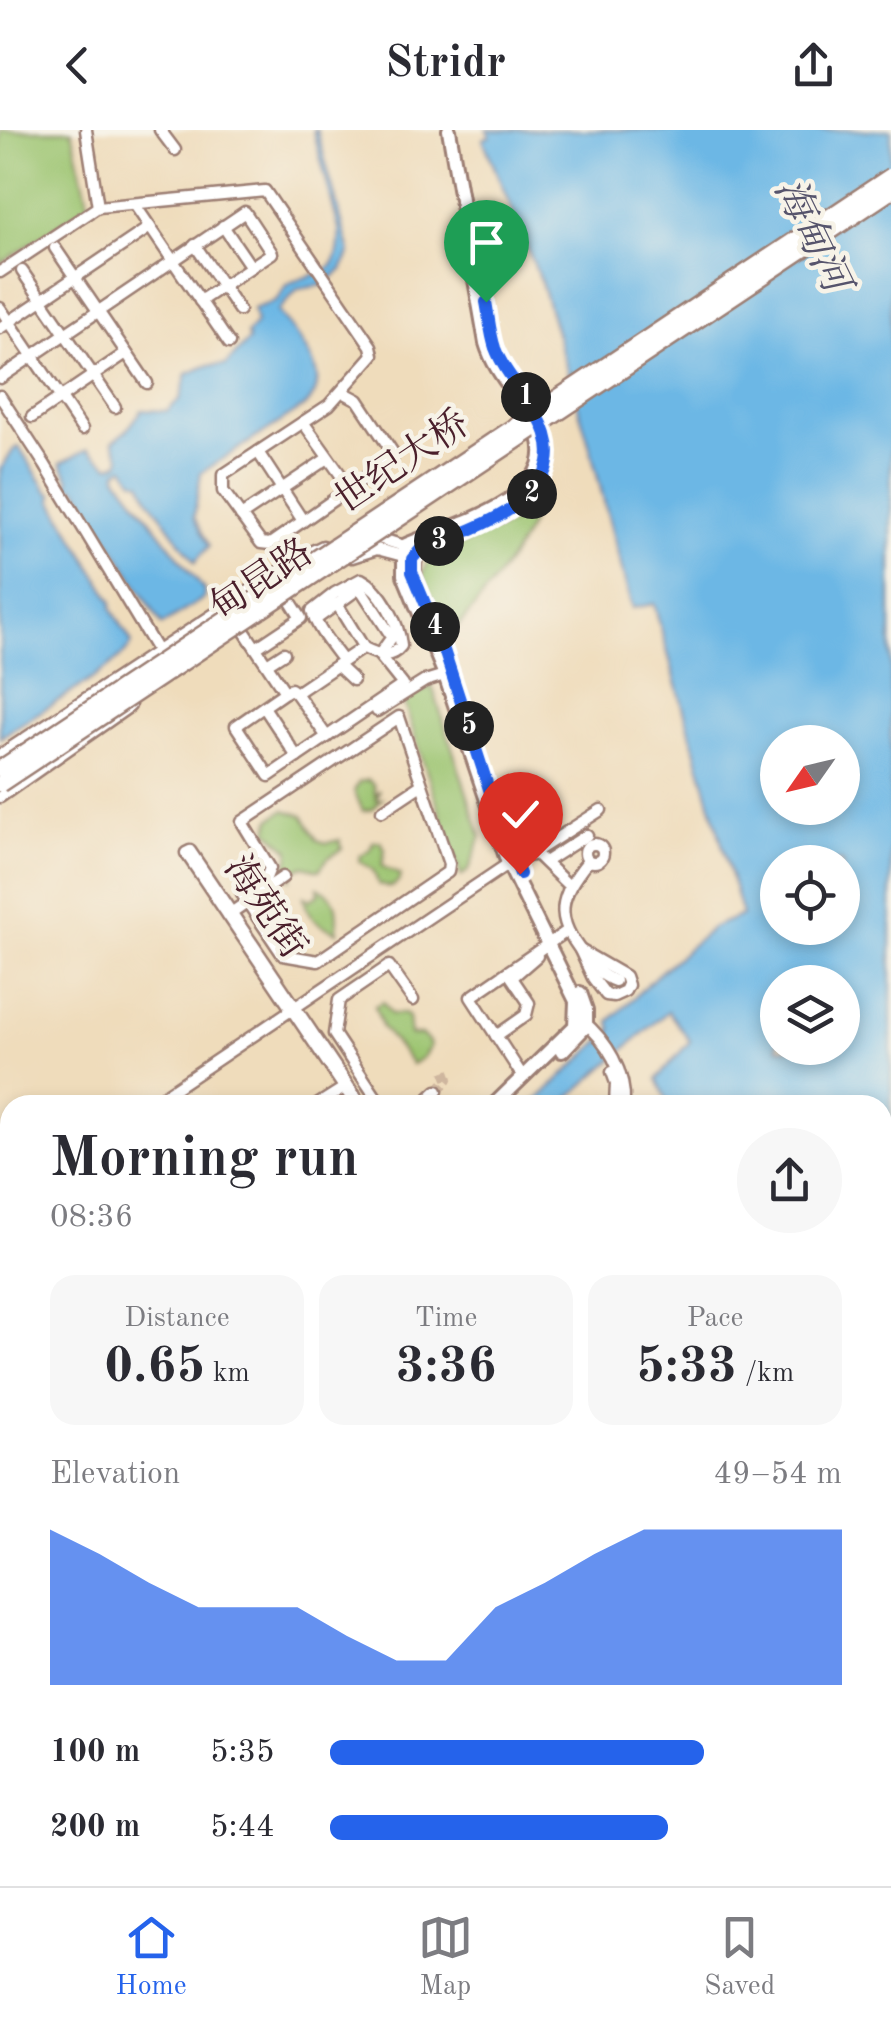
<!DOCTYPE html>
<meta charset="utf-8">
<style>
body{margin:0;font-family:"Old Standard TT","Noto Serif SC",serif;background:#f7f7f7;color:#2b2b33;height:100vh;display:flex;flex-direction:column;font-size:38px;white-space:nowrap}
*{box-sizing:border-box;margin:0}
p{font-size:32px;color:#7c7c81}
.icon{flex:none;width:55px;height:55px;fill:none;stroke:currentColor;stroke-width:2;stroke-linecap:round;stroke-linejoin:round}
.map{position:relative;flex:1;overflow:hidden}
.panel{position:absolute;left:0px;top:965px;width:892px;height:792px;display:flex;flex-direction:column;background:#fff;border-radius:30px 30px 0 0;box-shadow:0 5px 15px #0003}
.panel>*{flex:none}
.needle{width:65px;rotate:236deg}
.fabs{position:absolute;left:760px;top:595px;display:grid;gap:20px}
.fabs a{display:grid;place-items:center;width:100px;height:100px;border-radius:50%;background:#fff;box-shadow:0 5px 15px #0003;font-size:50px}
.pin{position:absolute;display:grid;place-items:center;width:85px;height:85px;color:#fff;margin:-102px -42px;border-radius:50% 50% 50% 0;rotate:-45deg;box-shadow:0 0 10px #0007}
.pin .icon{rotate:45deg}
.km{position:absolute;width:50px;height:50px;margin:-25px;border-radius:50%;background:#222;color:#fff;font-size:28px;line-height:50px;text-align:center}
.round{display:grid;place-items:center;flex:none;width:105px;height:105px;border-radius:52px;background:#f7f7f7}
.summary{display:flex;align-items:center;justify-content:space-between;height:170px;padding:0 50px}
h1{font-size:55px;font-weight:800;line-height:75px}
.figures{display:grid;grid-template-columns:repeat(3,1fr);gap:15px;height:170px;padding:10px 50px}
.figures div{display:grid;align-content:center;border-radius:25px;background:#f7f7f7;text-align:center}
.figures b{font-size:50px;font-weight:800}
.figures small{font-size:28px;font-weight:400}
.figures p{font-size:28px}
.chart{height:280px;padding:20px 50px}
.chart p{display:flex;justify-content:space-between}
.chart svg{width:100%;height:180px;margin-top:10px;fill:#2563eb;opacity:.7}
ul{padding:0 50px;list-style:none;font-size:32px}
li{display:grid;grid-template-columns:160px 120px 1fr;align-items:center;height:75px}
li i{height:25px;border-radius:12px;background:#2563eb}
header{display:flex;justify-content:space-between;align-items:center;height:130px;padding:0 50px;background:#fff;font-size:45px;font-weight:800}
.tab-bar{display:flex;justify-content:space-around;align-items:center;height:140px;border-top:2px solid #e1e1e2;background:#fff;font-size:28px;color:#7c7c81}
.tab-bar a{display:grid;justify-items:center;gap:5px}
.tab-bar .current{color:#2563eb}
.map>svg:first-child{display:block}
.green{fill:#9bc470;stroke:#72724e;stroke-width:2.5}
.water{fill:#6cb7e5;stroke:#5b6b88;stroke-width:2.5;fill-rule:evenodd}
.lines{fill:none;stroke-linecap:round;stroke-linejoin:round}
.minor-tunnel{stroke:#ceb69e;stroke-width:10;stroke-dasharray:10 5;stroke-linecap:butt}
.minor-casing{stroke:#9c7e73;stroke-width:15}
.major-casing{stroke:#9c7e73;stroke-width:18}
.minor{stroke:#fff;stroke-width:10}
.major{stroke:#fff;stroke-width:12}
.highway-bridge-casing{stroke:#9c7e73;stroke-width:20;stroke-linecap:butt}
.highway-bridge{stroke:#fff;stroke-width:15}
.route-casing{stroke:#fff;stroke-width:20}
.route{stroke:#2563eb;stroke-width:12}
.labels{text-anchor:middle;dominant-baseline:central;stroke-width:9;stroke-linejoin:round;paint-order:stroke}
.street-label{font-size:38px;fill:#4a1f2b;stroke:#f7f3e8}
.water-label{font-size:40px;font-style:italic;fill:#56546c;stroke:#f7f3e8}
</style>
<header><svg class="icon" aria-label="back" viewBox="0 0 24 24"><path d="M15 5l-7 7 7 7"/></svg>Stridr<svg class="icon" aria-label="share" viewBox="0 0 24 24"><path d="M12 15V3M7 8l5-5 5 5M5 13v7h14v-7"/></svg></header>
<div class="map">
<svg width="891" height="1756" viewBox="0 0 891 1756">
<rect width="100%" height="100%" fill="#f7f3e8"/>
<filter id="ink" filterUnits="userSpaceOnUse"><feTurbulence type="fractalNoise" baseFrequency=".01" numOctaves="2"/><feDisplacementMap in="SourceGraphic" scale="20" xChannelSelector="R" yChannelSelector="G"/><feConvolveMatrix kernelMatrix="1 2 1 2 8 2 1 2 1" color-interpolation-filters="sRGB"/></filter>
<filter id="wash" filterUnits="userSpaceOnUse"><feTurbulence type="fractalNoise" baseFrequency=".0048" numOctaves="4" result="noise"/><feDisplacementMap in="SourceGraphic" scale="40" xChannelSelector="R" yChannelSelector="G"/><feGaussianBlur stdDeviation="2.25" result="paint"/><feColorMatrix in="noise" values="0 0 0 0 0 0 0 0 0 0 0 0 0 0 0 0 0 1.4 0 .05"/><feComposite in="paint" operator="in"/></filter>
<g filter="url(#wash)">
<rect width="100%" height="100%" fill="#efdcbb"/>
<g class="green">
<path d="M0,0H72L89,75L0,134Z"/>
<path d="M538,373C533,381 533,388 529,396C522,415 463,497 447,506L422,445L428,429L510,394Z"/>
<path d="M432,556L481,706L469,740L461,746L403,570Z"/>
<path d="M368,650L374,655L375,665L380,660L376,670L382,669L373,679L363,681L354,661L359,652Z"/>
<path d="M284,680L303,685L317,710L326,713L340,710L342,719L328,728L319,740L304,736L294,741L291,749L287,739L290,720L268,701L271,689Z"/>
<path d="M380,711L385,719L382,736L400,745L399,751L392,757L379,755L373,740L360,731V726L370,720L373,712Z"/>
<path d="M318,757C340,768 337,782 337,802C320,795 307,789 304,767L310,770L319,764Z"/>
<path d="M383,872L391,884H404L408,887L410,905H422L429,912L430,917L422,928L412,934L382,897L375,876Z"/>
<path d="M883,1446L891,1457V1756H554L545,1748H882Z"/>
</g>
<g class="water">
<path d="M313,0H317L350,122L342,140L323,155L298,159L278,181C296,207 338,248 305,276L201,343L194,387L209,416L195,432L150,370L141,352L134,350L124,337L117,341V346L204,460V468L162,495L79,361L74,357L65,358L70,350L61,333L88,319L110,336L119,333L121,328L113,311L127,300L142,280L167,281L180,269L187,244L209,235H226L249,210L247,204L256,193L253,179C261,175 269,175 276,170C282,165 283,156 292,152C323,140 342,145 339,99Z"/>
<path d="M487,0H891V1134L883,1115L882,975H669L657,949L690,911L668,881L561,975H532L612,900L610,891L658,844L713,797L742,785L654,474L632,478L588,310L541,152L483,9L490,6ZM778,612H842V678H778ZM778,732H842V798H778ZM778,852H842V918H778Z"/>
<path d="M19,317L48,362L53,364L52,370L112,471V479L132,513C121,538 26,588 0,608V340L14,319Z"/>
<path d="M891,1261V1457L882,1446V1265Z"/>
</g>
</g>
<g filter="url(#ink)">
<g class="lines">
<path class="minor-tunnel" d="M437,961L448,949L445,941"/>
<g class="minor-casing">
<g id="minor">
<path d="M86,0L98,77"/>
<path d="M160,0L175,20"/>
<path d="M135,75L229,213"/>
<path d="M223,96L251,137"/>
<path d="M195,115L239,180"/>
<path d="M55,118L147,253"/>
<path d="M22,141L115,277"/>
<path d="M0,142L98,77L265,61L371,216L373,225L329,275L223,345V361L261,413L270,414L392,329L393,323L358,270L343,262"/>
<path d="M0,178L82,299"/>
<path d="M0,198L150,97"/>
<path d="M0,248L245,82L272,123L200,171"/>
<path d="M0,266L45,335L158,522"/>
<path d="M32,287L126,223"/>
<path d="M303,292L350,358"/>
<path d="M258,322L303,391"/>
<path d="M241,386L328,328"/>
<path d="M372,406L404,416L406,420"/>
<path d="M352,427L377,419L407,427"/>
<path d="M337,474L364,518"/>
<path d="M315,490L358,459L362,461L392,507L379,525L403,555L269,646L236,596L285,562L291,559L296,563L361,519L364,518C378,525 390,530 401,516C399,493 382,460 361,449L335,463L312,481C317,499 332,516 343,531"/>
<path d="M243,499L285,562"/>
<path d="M256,518L301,488L289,469"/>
<path d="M267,534L284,523"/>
<path d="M337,535L353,550"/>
<path d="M296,563L327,607"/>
<path d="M264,577L297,627"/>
<path d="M377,581L425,551L451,543"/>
<path d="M399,587L449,734L448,742L318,831L283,825L242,764L266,748L270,738L242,692Z"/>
<path d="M0,625L304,425L323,416"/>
<path d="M0,667L130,576"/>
<path d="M382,681L421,655"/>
<circle cx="594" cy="723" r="9"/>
<path d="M532,724L601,680"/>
<path d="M588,731C559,767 553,787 584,825C593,836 601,846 615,851"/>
<path d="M545,732L587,705"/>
<path d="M228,785L283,747"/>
<path d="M580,820L625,846L628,855L625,861L614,866L606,865L593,848Z"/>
<path d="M508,843L515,845L537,826"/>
<path d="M582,890C607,911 626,942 624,975"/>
<path d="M496,906L526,885L529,873L508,842"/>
<path d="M612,942L616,953L615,975"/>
<path d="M523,947L471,867L567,801"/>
<path d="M150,975L514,730L536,724L568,755"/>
<path d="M317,975L347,956"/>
<path d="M356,975L186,723L190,721L361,975"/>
<path d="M381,975L334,904L339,870L389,836L413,870"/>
<path d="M422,975L437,961"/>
<path d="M0,1068L10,1062"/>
<path d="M0,1082L10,1069"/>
<path d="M882,1641L891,1650"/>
<path d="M0,1653L10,1648"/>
<path d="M554,1748L564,1756"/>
<path d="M670,1748L671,1756"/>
<path d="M613,1756L641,1748"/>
</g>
</g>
<g class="major-casing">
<g id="major">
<path d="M449,0L486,213C495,244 520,266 534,294C572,369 450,395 404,416V445L445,545L508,733L576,871L575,896L494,975"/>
<path d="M433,492C424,469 404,441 420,419L504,384"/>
<path d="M562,921L586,896V880L580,863"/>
<path d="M0,1104L10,1119"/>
<path d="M0,1161L10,1175"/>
<path d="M0,1404L10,1399"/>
<path d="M345,1756L358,1748"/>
</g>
</g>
<use href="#minor" class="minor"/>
<use href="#major" class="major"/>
<g class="highway-bridge-casing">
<g id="highway-bridge">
<path d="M0,639L891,46"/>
<path d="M0,654L891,61"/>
</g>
</g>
<use href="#highway-bridge" class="highway-bridge"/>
</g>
</g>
<g class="lines" filter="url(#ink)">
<g class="route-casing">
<path id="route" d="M486,172C489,187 490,203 495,218C504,242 524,262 537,284C585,367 475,397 420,420L412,429V442L442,514L498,687L520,744"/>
</g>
<use href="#route" class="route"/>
</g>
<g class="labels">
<g class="street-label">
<text transform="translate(403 333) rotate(-34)">世纪大桥</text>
<text transform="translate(262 451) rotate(-34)">甸昆路</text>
<text transform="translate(264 778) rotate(56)">海苑街</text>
</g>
<g class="water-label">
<text transform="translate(810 106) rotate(64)">海甸河</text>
</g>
</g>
</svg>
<div class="fabs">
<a><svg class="needle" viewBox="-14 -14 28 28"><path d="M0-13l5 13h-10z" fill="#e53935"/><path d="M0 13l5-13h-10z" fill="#7c7c81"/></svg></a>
<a><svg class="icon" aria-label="locate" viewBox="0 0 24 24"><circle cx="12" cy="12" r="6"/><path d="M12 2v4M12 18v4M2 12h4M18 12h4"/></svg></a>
<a><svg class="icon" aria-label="layers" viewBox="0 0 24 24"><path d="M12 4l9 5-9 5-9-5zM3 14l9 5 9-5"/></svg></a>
</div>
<div class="pin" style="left:486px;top:172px;background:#1e9e55"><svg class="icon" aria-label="arrive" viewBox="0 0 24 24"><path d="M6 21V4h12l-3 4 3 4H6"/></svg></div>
<div class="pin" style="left:520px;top:744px;background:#d93025"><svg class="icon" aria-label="check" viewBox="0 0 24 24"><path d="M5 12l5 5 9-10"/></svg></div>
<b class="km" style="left:526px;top:267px">1</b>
<b class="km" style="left:532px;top:364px">2</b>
<b class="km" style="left:439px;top:411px">3</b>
<b class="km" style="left:435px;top:497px">4</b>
<b class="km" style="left:469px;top:596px">5</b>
<section class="panel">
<div class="summary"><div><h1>Morning run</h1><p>08:36</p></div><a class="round"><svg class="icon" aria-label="share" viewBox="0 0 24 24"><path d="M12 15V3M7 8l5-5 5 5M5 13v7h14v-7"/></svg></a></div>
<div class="figures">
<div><p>Distance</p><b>0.65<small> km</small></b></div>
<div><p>Time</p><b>3:36</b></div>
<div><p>Pace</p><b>5:33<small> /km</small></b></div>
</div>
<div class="chart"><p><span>Elevation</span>49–54 m</p>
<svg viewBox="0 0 160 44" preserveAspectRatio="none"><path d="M0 44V6L10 12L20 19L30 25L40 25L50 25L60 32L70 38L80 38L90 25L100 19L110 12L120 6L130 6L140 6L150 6L160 6V44z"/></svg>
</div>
<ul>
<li><b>100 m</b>5:35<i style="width:73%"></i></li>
<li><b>200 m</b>5:44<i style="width:66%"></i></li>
</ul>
</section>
</div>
<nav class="tab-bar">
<a class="current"><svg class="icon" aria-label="home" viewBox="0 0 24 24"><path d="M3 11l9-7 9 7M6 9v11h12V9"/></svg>Home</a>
<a><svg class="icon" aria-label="map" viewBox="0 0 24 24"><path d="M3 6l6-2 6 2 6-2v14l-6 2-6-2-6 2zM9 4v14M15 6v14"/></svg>Map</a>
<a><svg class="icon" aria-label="saved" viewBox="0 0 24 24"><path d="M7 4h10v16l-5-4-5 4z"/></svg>Saved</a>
</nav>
